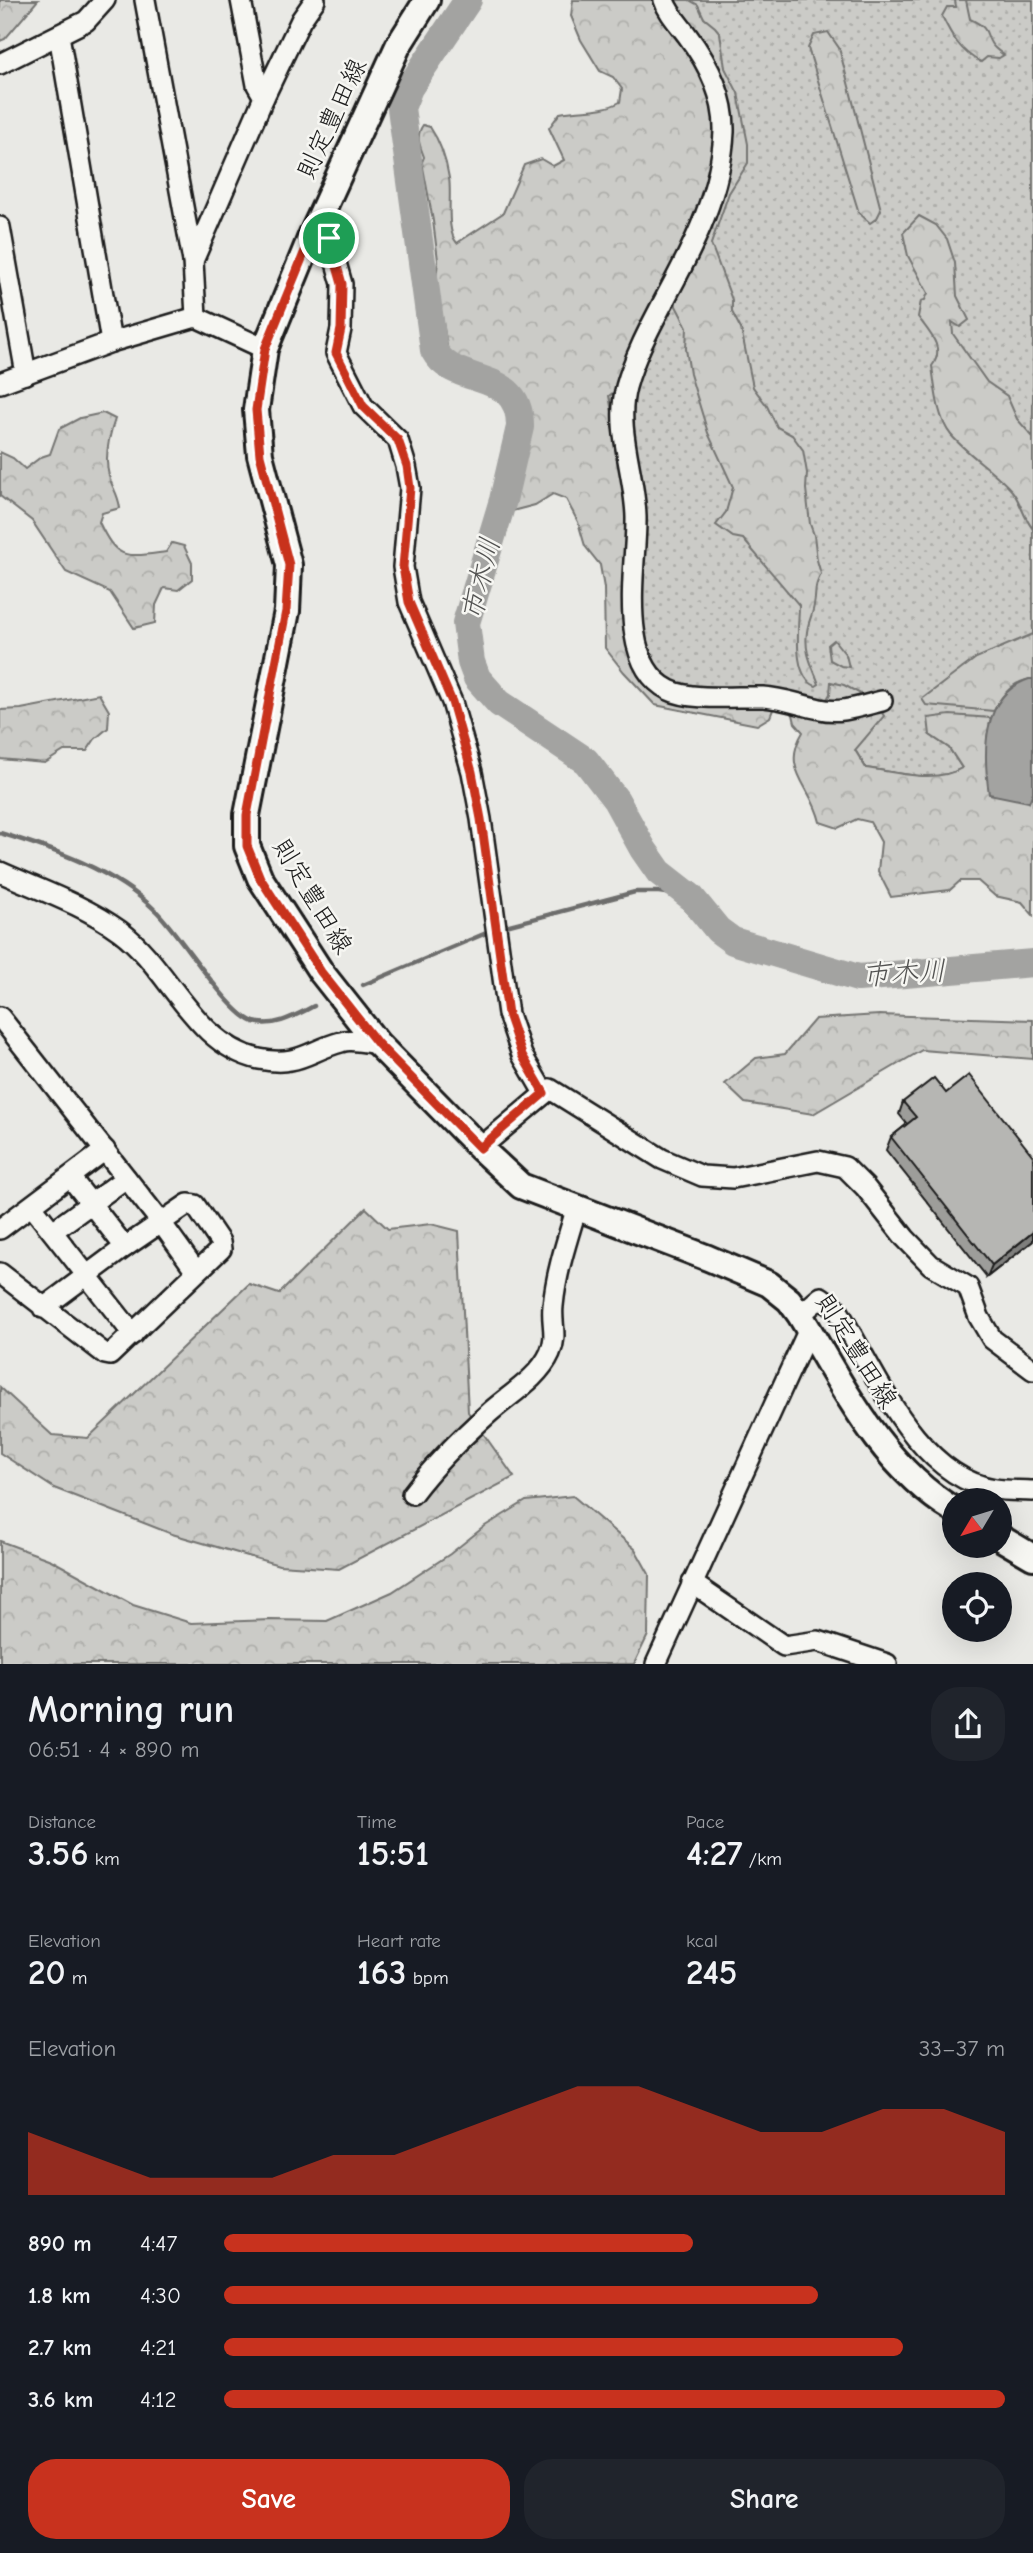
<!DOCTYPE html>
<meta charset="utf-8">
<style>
body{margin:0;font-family:"Comic Neue","Klee One",sans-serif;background:#20242c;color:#f1f3f6;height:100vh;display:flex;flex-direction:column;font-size:26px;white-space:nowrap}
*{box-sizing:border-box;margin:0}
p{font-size:23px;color:#9ea1a6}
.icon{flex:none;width:38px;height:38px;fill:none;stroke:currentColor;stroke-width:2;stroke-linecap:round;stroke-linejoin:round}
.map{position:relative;height:1664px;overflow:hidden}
.details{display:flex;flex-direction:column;background:#171b24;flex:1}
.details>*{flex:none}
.needle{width:46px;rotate:232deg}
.controls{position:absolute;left:942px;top:1488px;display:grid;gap:14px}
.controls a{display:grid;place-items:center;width:70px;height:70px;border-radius:50%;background:#171b24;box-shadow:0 7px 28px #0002;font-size:35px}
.pin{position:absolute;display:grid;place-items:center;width:60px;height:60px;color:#fff;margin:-30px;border:4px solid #fff;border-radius:50%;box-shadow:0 2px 7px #0007}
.round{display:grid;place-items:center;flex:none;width:74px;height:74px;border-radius:28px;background:#20242c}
.overview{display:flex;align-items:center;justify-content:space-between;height:119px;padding:0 28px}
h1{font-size:38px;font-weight:700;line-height:52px}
.figures{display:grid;grid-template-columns:repeat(3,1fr);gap:10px;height:119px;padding:7px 28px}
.figures div{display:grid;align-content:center}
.figures b{font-size:35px;font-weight:700}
.figures small{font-size:19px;font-weight:400}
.figures p{font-size:19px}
.chart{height:196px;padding:14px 28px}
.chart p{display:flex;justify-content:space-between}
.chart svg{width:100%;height:126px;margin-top:7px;fill:#c8321e;opacity:.7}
.action{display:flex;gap:14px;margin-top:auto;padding:14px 28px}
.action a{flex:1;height:80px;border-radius:28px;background:#c8321e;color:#fff;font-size:28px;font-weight:700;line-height:80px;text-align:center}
.action a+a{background:#20242c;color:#f1f3f6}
ul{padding:0 28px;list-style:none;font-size:23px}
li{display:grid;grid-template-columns:112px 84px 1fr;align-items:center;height:52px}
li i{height:18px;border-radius:9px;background:#c8321e}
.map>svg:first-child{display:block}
.grass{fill:url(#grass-dots);stroke:#747472;stroke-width:2}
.forest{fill:url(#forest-crowns);stroke:#747472;stroke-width:2}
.water{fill:#a3a3a1;stroke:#6d6d6c;stroke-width:2}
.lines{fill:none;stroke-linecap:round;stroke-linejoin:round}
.stream{stroke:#6d6d6c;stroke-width:4.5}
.river{stroke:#a3a3a1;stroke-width:28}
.minor-casing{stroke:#1c1c1c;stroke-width:24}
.major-casing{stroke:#1c1c1c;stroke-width:30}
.minor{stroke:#f6f6f2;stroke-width:19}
.major{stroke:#f6f6f2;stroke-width:24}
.wall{fill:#9d9d9a;stroke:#1c1c1c;stroke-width:2}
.shaded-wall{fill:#7f7f7d;stroke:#1c1c1c;stroke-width:2}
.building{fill:#b6b6b3;stroke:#1c1c1c;stroke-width:2}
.route-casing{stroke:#fff;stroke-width:14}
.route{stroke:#c8321e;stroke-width:9}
.labels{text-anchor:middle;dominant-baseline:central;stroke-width:5;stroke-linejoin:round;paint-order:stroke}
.street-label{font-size:26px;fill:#1c1c1c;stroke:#f6f6f2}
.water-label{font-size:28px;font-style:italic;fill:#525251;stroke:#f6f6f2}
</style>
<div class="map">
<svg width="1033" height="1664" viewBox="0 0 1033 1664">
<defs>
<pattern id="grass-dots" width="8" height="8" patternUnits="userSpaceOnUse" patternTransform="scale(1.75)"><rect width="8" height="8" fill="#cbcbc7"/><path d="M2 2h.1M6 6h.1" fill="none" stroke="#aeaeaa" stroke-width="1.8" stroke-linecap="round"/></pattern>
<pattern id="forest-crowns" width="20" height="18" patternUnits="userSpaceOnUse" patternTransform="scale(1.75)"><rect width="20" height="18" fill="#cbcbc7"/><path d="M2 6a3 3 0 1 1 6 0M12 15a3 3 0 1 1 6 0" fill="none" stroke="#aeaeaa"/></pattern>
</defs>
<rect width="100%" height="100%" fill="#e9e9e5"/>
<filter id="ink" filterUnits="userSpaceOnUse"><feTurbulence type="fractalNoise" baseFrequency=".0143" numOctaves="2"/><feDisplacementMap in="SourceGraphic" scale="14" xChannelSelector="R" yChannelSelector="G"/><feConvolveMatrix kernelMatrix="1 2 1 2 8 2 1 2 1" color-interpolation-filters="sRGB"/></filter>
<g filter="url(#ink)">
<path class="grass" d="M661,0H1033V792L987,737L990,725L930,735L949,748L962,768C934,784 897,772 866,768L855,750L803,711L703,700L641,670L615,421L609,396L621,387Z"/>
<g class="forest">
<path d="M0,0H38L5,39L0,41Z"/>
<path d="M573,0H661L718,103L712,179L620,387L609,396L632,517L629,623L652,683L774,707L770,717L757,725L655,705L624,672L605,648L604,588L600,565L585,546L578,522L566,499L553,494L535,505L512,511L509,503L525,421L519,400L499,380L457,368L441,356L447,346L436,281L438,260L433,221L422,162L424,157C420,146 415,136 423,125L430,127C441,143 446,159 449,178C452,196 445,230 457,243L503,213L524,165L541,159L553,166L564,160L549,128L560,113C581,109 602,112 620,102L622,89L613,77L600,71L581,40L571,16Z"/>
<path d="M669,0H689L698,5L704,18L715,27L720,33L725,68L738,93L748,144V163L729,193L711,244L732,300V312L741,329L753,387L767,406L777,427L792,435L803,450L807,473L806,489L810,524L814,535L817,560L821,574C813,590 817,589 814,605C813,614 808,622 807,632C804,652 812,665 819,684L816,686C791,677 799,626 799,605L743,539L733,537L716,525L726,512L733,487L708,433L690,374L686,349L687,327L676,306L675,293L728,117Z"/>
<path d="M955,0H966L970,19C994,30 983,37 995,48C998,51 1001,53 1004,55L999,58L987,57L981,62C961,53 951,35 942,16L947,7H956Z"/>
<path d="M828,32L839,48L881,210L877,218L870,223L859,213L808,48L814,35Z"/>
<path d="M919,216L936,225L947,239L955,263L957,296L969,320L960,327L952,322L953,334L987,382L1007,396L1017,419L1033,437V529C1023,517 1021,502 1012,491C994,470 969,456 951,435C937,418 935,387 932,366C946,348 929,332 918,317L921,301L925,300L928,293L908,256L903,233Z"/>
<path d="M103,413L115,419C109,436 104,457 109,476C112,488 118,493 120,508L102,513L99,522C117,561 126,557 166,552L172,543L184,546L192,563V579L178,590L164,588L156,605L155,623L134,628L110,592L66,572L32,521L0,496V452L13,458L25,469L41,457L50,454L59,429L80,418Z"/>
<path d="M1033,634V679C1014,680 1001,695 994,711L926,705L922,699L976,658Z"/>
<path d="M834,640L846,655L849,667L841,666L830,660L828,645Z"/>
<path d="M831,682L844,685L872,700L824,704L830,694Z"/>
<path d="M99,694L109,711L108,728L95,739L87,751H64L45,763L0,759V710L21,709Z"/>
<path d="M791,706H878L884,716L855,750L866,768C897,772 935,784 962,768L949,748L930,735L928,718L950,715L991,718L987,737L1029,802L1033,792V915L1022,902L995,896L978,881H960L950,890L891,897L878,871L881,842L870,822L857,819L838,828L820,822C811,784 780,770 803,732L795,723Z"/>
<path d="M879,1015L1033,1020V1059L922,1050L813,1114L745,1103L725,1084L756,1058L785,1054L815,1019Z"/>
<path d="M366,1208L388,1229L431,1224L459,1231L468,1412L514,1477L339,1569L279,1565L172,1534L54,1488L0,1453V1387L52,1435L88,1438L249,1284L279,1294Z"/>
<path d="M573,1496L635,1549L649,1574L648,1635L634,1664H0V1541L51,1560L133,1605L191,1623L270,1620L327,1621L392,1592L450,1554L485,1526L526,1501Z"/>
</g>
<path class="water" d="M1029,679H1033V792L1029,802L989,794C983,753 981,695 1029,679Z"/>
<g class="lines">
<g class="stream">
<path d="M0,833C53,849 115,870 156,911C180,934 228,1013 254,1022C275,1028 296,1015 314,1006"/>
<path d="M502,927L635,892H659L691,897"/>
<path d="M363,985L491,931"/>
</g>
<path class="river" d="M468,0L409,88L401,108L434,350C454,389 521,366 520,427L503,500L466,623L471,662L477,678L499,703L586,761L616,800L643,849L659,872L691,897L718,930L733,941L858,978L1033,963"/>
<g class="minor-casing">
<g id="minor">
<path d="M145,0L193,261L196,317"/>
<path d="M241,0L257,85L264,97"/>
<path d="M664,0C668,13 679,24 687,35C708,63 725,95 724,132C721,191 695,243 667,295C652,324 635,354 626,387C615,429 635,474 636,517C637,565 615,663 669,690C691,701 737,696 763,697C783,698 800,705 820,709C841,714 861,706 882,701"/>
<path d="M59,35L111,342"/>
<path d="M0,64L86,21L105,0"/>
<path d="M0,227L26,374"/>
<path d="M312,234L329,238L342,284L341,329L336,353L363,406L398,440L406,466L410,488L403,567L409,602L452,702L472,772L481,819L508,1014L522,1055L544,1093"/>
<path d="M193,261L264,97L301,20L315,0"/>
<path d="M0,383L111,342L196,317L265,349"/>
<path d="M0,872C40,890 84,905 120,931C170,968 194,1045 259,1059C298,1067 308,1051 341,1042C351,1038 367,1043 378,1044"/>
<path d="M0,1017L160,1221L196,1271"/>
<path d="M480,1148L550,1089L662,1159L702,1176L733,1178L818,1161L845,1167L865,1187L905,1238L931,1265L968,1287L979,1317L992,1339L1033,1370"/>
<path d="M70,1177L125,1247"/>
<path d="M32,1206L133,1334"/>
<path d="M0,1229L105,1150"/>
<path d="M53,1231L126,1178"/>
<path d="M0,1273L105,1354L110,1355L221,1249L220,1242L195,1205L188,1204L125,1247L43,1308"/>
<path d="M800,1315L821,1297L837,1309C874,1369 916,1477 995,1489C1007,1491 1021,1490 1033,1491"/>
<path d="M412,1494C434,1465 462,1437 489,1413C509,1395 539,1378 550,1353C558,1335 551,1324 553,1306C556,1273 567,1240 577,1207"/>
<path d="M692,1583L784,1646L818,1641L887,1664"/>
<path d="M656,1664L809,1329"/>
</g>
</g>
<g class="major-casing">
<g id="major">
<path d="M427,0L398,46L312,234L265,349L256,410L260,455L289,565L287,611L247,815V846L260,878L321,972L378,1044L480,1148L521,1186L708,1258L769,1284L789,1300L800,1315C843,1386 881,1466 954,1510"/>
<path d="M999,1537L1033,1557"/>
</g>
</g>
<use href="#minor" class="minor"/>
<use href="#major" class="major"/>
</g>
<path class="wall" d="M946,1093L1033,1156V1241L987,1277L886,1150L891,1137L907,1124L899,1114L903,1102Z"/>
<path class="shaded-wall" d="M1033,1232V1241L987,1277L992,1265Z"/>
<path class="building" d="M969,1075L1033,1156V1232L992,1265L891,1137L916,1117L903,1102L934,1078L946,1093Z"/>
</g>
<g class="lines" filter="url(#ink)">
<g class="route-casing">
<path id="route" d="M312,234L329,238L342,284L341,329L336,353L363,406L398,440L407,466L410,488L403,567L409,602L452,702L472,772L481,819L508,1014L522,1055L544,1093L480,1148L378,1044L321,972L260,878L247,846V815L286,611L289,565L260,455L256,410L265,349Z"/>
</g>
<use href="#route" class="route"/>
</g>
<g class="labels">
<g class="street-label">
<text transform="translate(332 119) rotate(-65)">則定豊田線</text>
<text transform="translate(312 896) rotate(59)">則定豊田線</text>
<text transform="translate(856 1351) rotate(58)">則定豊田線</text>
</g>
<g class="water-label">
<text transform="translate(481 579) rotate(-76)">市木川</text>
<text transform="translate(904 973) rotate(-3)">市木川</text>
</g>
</g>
</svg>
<div class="controls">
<a><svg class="needle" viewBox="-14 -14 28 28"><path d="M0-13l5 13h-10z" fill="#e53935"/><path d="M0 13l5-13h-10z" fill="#9ea1a6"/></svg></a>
<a><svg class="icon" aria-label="locate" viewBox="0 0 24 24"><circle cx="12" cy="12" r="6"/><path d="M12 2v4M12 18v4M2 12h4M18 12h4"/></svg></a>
</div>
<div class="pin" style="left:329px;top:238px;background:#1e9e55"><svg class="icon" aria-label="arrive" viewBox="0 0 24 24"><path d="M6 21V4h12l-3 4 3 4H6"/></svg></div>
</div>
<section class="details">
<div class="overview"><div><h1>Morning run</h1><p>06:51 · 4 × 890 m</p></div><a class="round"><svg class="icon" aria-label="share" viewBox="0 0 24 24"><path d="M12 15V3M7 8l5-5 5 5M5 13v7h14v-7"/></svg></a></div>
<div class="figures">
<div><p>Distance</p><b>3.56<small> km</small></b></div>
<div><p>Time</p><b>15:51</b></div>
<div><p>Pace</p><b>4:27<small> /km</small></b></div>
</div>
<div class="figures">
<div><p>Elevation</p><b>20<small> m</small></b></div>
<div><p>Heart rate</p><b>163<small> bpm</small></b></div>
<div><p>kcal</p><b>245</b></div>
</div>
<div class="chart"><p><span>Elevation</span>33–37 m</p>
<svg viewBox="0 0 160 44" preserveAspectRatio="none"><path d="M0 44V22L10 30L20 38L30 38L40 38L50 30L60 30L70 22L80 14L90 6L100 6L110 14L120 22L130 22L140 14L150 14L160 22V44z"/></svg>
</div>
<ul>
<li><b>890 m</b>4:47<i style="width:60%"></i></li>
<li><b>1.8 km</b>4:30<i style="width:76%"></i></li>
<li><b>2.7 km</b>4:21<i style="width:87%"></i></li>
<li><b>3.6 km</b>4:12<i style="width:100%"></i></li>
</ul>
<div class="action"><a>Save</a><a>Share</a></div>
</section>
